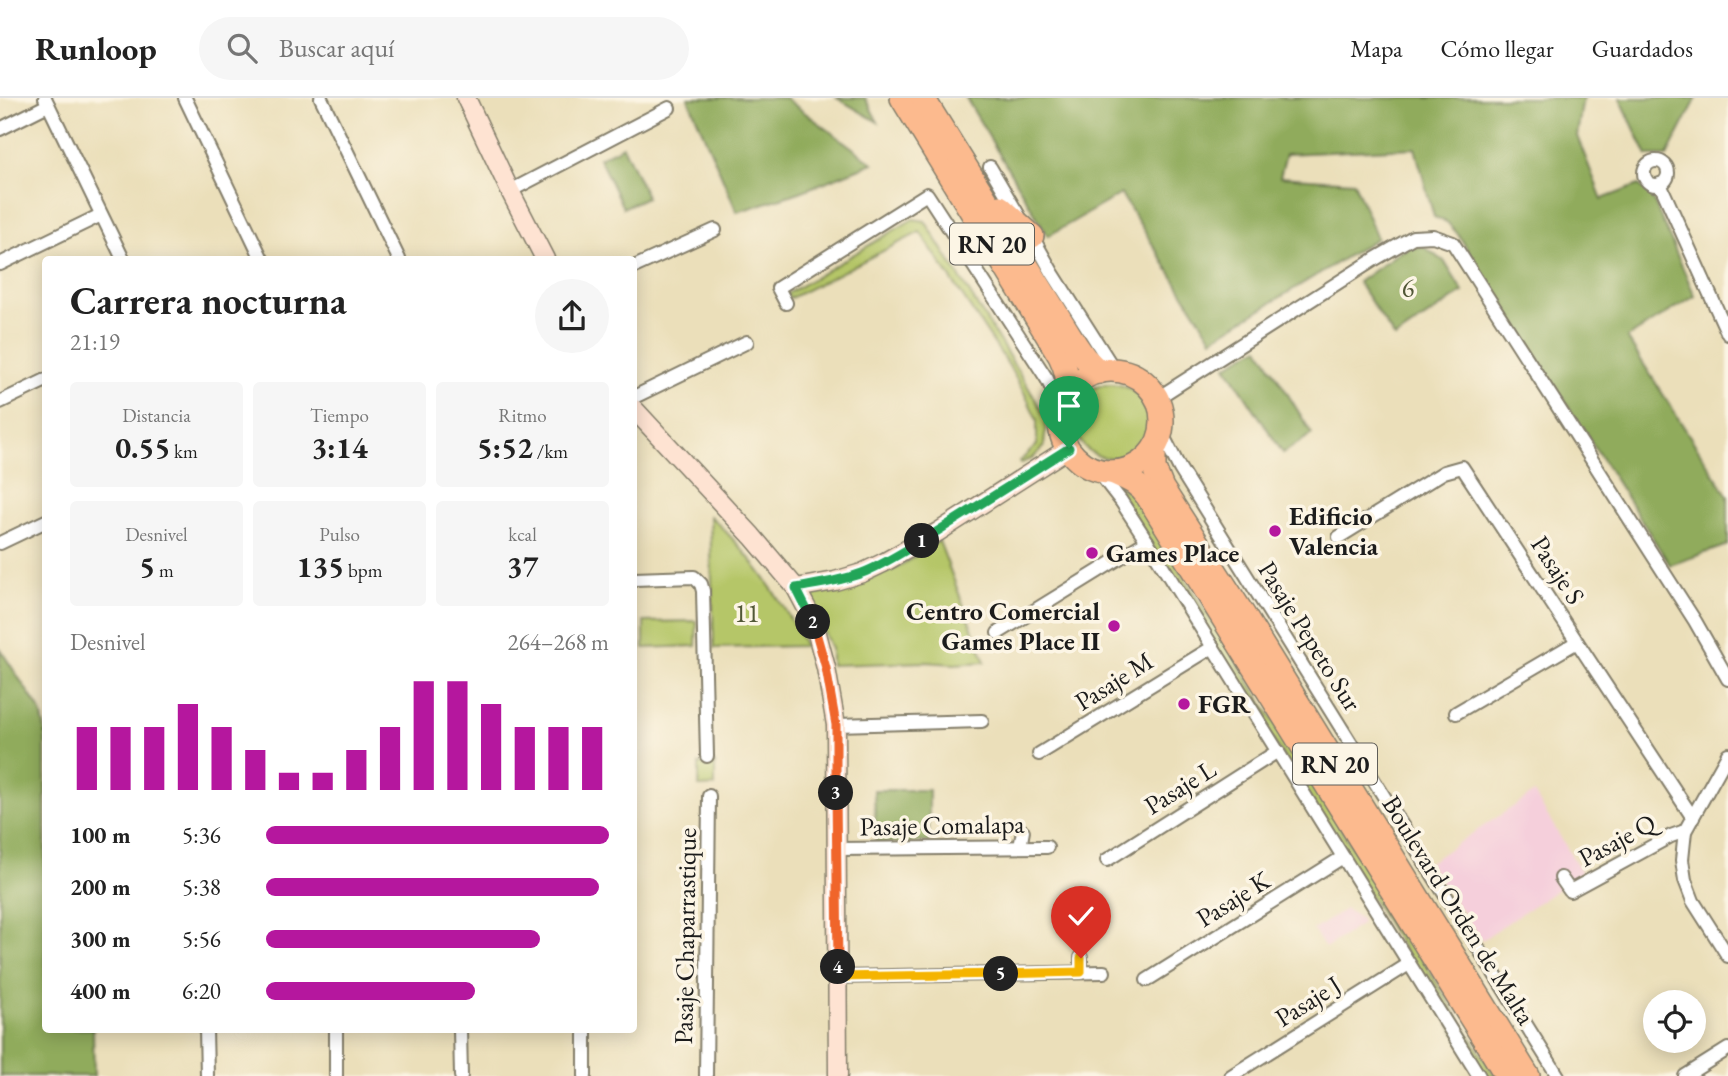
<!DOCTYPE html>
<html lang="es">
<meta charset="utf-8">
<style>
body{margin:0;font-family:"EB Garamond",serif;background:#f6f6f6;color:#222;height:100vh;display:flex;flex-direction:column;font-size:26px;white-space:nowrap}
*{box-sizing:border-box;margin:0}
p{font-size:23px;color:#767676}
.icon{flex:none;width:38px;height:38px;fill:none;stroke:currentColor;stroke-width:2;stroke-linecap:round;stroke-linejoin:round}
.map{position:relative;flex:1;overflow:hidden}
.sheet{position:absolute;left:42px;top:158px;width:595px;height:777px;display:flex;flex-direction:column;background:#fff;border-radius:7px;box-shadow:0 4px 18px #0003}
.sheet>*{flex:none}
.fabs{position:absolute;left:1643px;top:892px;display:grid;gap:14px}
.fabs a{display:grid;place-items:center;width:63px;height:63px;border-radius:50%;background:#fff;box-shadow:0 4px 18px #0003;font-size:35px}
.pin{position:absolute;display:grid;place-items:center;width:60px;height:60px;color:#fff;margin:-72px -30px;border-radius:50% 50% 50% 0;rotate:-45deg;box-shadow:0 0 7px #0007}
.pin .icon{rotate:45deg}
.km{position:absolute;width:35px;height:35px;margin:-18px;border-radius:50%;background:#222;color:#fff;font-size:19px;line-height:35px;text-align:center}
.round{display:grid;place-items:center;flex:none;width:74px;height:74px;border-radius:37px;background:#f6f6f6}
.head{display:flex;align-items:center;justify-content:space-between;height:119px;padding:0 28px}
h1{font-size:38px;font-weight:700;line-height:52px}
.figures{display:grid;grid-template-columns:repeat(3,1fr);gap:10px;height:119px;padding:7px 28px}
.figures div{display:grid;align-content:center;border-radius:7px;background:#f6f6f6;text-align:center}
.figures b{font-size:30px;font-weight:700}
.figures small{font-size:19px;font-weight:400}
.figures p{font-size:19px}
.chart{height:196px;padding:14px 28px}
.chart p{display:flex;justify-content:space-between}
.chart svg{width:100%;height:126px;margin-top:7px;stroke:#b5179e;stroke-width:6}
ul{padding:0 28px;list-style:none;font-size:23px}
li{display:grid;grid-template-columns:112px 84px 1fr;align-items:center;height:52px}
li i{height:18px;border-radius:9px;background:#b5179e}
header{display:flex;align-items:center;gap:42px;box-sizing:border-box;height:98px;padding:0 35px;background:#fff;border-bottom:2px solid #e0e0e0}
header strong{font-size:33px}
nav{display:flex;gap:38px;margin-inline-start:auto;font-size:24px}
.search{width:490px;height:63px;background:#f6f6f6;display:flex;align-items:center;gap:18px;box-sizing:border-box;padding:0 24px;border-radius:38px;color:#767676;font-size:26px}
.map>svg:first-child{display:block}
.built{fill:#f5cfdb}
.green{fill:#b5c668;stroke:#687142;stroke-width:2}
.forest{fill:#90ab5c;stroke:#56643c;stroke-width:2}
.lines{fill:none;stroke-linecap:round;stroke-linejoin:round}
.street-casing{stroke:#847e6b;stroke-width:16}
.secondary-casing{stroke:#847e6b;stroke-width:21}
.highway-casing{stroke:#847e6b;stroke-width:26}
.street{stroke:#fff;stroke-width:12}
.secondary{stroke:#fee3d2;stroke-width:18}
.highway{stroke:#fcba8e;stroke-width:23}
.split-1-casing{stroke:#fff;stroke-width:14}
.split-2-casing{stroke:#fff;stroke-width:14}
.split-3-casing{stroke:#fff;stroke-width:14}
.split-4-casing{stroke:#fff;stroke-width:14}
.split-5-casing{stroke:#fff;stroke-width:14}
.split-6-casing{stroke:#fff;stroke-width:14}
.split-1{stroke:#22a559;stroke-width:9}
.split-2{stroke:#22a559;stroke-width:9}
.split-3{stroke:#f0652b;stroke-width:9}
.split-4{stroke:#f0652b;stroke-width:9}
.split-5{stroke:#f5b400;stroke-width:9}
.split-6{stroke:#f5b400;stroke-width:9}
.poi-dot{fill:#b5179e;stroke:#fcf5e5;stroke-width:2.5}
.labels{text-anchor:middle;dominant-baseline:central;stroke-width:7;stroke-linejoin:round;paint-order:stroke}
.shield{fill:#fcf5e5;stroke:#5f5d58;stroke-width:2}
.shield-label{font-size:24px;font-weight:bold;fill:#1c1c1c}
.park-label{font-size:26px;fill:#525837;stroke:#fcf5e5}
.poi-label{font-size:26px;font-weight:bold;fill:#1c1c1c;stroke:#fcf5e5;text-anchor:start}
.street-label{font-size:26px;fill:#1c1c1c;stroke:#fcf5e5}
</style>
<header>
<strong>Runloop</strong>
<div class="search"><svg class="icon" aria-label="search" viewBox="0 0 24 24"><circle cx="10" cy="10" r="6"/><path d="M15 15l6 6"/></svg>Buscar aquí</div>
<nav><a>Mapa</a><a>Cómo llegar</a><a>Guardados</a></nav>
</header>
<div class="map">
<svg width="1728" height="978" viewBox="0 0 1728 978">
<rect width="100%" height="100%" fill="#fcf5e5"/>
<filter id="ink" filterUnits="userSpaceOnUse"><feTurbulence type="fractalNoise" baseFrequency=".0143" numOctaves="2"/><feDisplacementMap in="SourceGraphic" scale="14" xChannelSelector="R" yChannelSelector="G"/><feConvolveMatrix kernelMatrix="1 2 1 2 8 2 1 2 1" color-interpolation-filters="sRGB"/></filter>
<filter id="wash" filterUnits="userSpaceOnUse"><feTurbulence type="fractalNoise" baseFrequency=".00686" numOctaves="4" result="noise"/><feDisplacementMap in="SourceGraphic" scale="28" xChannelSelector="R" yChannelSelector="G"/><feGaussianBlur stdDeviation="1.57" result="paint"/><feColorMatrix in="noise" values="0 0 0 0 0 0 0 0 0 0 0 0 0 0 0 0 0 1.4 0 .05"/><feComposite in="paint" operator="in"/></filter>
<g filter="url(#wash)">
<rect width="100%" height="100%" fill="#ebdfba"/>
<g class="built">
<path d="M1534,695L1582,775L1482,842L1428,765L1473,735Z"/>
<path d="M1345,811L1360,820L1362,826L1325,850L1313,832Z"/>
</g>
<g class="green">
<path d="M913,121L925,123L1036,302L1046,322L1044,348L1034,359L1020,366L1019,364L1037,347V322L1026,298L1009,268L920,134L791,200L784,198Z"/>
<circle cx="1111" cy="323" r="37"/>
<path d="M1113,385L1133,397L1495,978H1482Z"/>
<path d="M710,418C752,457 779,498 805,548L714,550Z"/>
<path d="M939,443L985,564L954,566L926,564L831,567V550L809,502L812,496L852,487L895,471Z"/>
<path d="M697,523L696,548L644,550V524Z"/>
<path d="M715,665V688L699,689V666Z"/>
</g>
<g class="forest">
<path d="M688,0H785L873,65L800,94L737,114Z"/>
<path d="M837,0H865L878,24Z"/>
<path d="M966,0H1583L1577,38L1602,101L1639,87L1651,97L1695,198L1627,240L1728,398V447L1670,467L1457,135L1447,124L1434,119L1415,50L1286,56L1280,79L1354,84L1377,140L1212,241L1121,96L1048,138Z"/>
<path d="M1620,0H1697L1667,58H1647Z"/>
<path d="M623,48L647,99L623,110L599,60Z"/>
<path d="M1410,149H1424L1444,163L1463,194L1395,240L1358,184L1398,155Z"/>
<path d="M1259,249L1312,336L1283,355L1226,268Z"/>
<path d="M0,551L41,614L45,632L46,931H93L94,978H0Z"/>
<path d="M874,692H929V744L876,745Z"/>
</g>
</g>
<g filter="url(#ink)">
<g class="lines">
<g class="street-casing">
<g id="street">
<path d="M45,0L123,161"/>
<path d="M185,0L262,161"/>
<path d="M321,0L399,161"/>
<path d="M0,31L48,7"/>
<circle cx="1656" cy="75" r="12"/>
<path d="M990,69L1019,118"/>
<path d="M1660,86L1728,236"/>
<path d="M510,93L669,10"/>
<path d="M1029,133L1052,174L1115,273"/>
<path d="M0,166L101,117"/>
<path d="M634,169L715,132"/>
<path d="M786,205L778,190L927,96L1047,281L1062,312"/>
<path d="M634,299L747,244"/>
<path d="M1156,301L1375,161L1413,139L1433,138L1453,145L1695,523L1728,581"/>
<path d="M0,304L46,282"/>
<path d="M1161,334L1180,371L1558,978"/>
<path d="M1097,372L1121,403L1147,443L1479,978"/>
<path d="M1339,439L1444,374L1462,369L1693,720"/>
<path d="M0,445L46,423"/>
<path d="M634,481L694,479L701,486L703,493L707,658"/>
<path d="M998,535L1147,443"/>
<path d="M1456,615L1577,544"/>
<path d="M836,627L982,623"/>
<path d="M1039,656L1213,549"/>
<path d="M1728,656L1685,733L1682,762L1685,782L1693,803L1728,858"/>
<path d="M1020,749L1023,733"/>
<path d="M837,751L1047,749"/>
<path d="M1107,762L1278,653"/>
<path d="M1561,780L1570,793L1671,738L1685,733"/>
<path d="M1081,860V874"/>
<path d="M838,879L1104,874"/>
<path d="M1147,882L1343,759"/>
<path d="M206,931L207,978"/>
<path d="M336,931V978"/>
<path d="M460,931L461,978"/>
<path d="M585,931V978"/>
<path d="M706,978L709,698"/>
<path d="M1231,978L1409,866"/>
<path d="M1685,978L1728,951"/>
</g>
</g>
<g class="secondary-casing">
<g id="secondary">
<path d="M466,0L510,93L545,161"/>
<path d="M634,311L752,438L796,490L814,524L826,570L836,627L838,978"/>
<path d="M796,490L835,483L862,475L883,465L938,434L1069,350"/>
</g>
</g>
<g class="highway-casing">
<g id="highway">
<path d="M902,0L1060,258C1067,272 1068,281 1068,297"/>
<path d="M923,0L1076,247L1085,260L1099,274"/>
<path d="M1000,109L1032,138"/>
<circle cx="1111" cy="323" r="51"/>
<path d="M1154,351V370L1162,390L1243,516L1528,978"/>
<path d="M1112,374C1127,381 1139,385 1148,399L1507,978"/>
</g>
</g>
<use href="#street" class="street"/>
<use href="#secondary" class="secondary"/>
<use href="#highway" class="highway"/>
</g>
</g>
<g class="lines" filter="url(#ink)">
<g class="split-1-casing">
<path id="split-1" d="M922,443L1069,350"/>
</g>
<g class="split-2-casing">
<path id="split-2" d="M813,524L796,490C818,486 841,483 862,475C883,467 902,454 922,443"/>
</g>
<g class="split-3-casing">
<path id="split-3" d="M813,524L826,570L836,627V695"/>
</g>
<g class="split-4-casing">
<path id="split-4" d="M836,695L838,869"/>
</g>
<g class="split-5-casing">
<path id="split-5" d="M838,869V879L1001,876"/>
</g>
<g class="split-6-casing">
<path id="split-6" d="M1001,876L1081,874V860"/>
</g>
<use href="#split-1" class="split-1"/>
<use href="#split-2" class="split-2"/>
<use href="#split-3" class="split-3"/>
<use href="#split-4" class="split-4"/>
<use href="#split-5" class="split-5"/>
<use href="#split-6" class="split-6"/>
</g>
<g class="poi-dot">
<circle cx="1275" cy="433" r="7"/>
<circle cx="1092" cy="455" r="7"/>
<circle cx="1114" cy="528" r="7"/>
<circle cx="1184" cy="606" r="7"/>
</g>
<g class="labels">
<g class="shield">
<rect x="950" y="125.5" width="84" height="41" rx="5"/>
<rect x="1293" y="645.5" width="84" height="41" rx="5"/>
</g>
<g class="shield-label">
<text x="992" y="146">RN 20</text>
<text x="1335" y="666">RN 20</text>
</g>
<g class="park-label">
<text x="1408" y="190">6</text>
<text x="747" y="515">11</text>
</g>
<g class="poi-label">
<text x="1289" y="418">Edificio<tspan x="1289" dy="30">Valencia</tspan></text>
<text x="1106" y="455">Games Place</text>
<text x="1100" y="513" text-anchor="end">Centro Comercial<tspan x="1100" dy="30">Games Place II</tspan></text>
<text x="1198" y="606">FGR</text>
</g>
<g class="street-label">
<text transform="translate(1558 472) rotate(57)">Pasaje S</text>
<text transform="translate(1310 538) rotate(58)">Pasaje Pepeto Sur</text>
<text transform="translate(1114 583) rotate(-32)">Pasaje M</text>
<text transform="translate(1180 689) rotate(-32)">Pasaje L</text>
<text transform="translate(942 727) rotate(-1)">Pasaje Comalapa</text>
<text transform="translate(1617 742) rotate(-28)">Pasaje Q</text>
<text transform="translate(1233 801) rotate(-32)">Pasaje K</text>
<text transform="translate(1459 812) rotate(58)">Boulevard Orden de Malta</text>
<text transform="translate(685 838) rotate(-89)">Pasaje Chaparrastique</text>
<text transform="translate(1308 903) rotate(-32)">Pasaje J</text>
</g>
</g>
</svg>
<div class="fabs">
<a><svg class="icon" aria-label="locate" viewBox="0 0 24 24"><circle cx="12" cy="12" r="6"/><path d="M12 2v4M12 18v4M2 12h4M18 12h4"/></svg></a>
</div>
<div class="pin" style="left:1069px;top:350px;background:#1e9e55"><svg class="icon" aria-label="arrive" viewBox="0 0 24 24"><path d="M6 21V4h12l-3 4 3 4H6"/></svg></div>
<div class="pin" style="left:1081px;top:860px;background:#d93025"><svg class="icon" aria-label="check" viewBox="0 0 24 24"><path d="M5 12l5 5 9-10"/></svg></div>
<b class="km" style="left:922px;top:443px">1</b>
<b class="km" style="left:813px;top:524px">2</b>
<b class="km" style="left:836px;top:695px">3</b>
<b class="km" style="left:838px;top:869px">4</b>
<b class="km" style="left:1001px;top:876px">5</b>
<section class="sheet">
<div class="head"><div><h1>Carrera nocturna</h1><p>21:19</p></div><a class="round"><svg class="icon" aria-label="share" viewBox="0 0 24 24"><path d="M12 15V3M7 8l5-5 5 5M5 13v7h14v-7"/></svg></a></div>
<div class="figures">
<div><p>Distancia</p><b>0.55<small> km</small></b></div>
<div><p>Tiempo</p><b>3:14</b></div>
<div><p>Ritmo</p><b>5:52<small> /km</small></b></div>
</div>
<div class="figures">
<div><p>Desnivel</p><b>5<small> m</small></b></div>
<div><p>Pulso</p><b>135<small> bpm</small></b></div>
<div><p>kcal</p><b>37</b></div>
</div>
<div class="chart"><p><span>Desnivel</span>264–268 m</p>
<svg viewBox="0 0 160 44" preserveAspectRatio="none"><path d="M5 44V22M15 44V22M25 44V22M35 44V14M45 44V22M55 44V30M65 44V38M75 44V38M85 44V30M95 44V22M105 44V6M115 44V6M125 44V14M135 44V22M145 44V22M155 44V22"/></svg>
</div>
<ul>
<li><b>100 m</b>5:36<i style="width:100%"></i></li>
<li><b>200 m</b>5:38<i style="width:97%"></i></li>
<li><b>300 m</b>5:56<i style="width:80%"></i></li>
<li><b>400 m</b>6:20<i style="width:61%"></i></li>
</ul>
</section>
</div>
